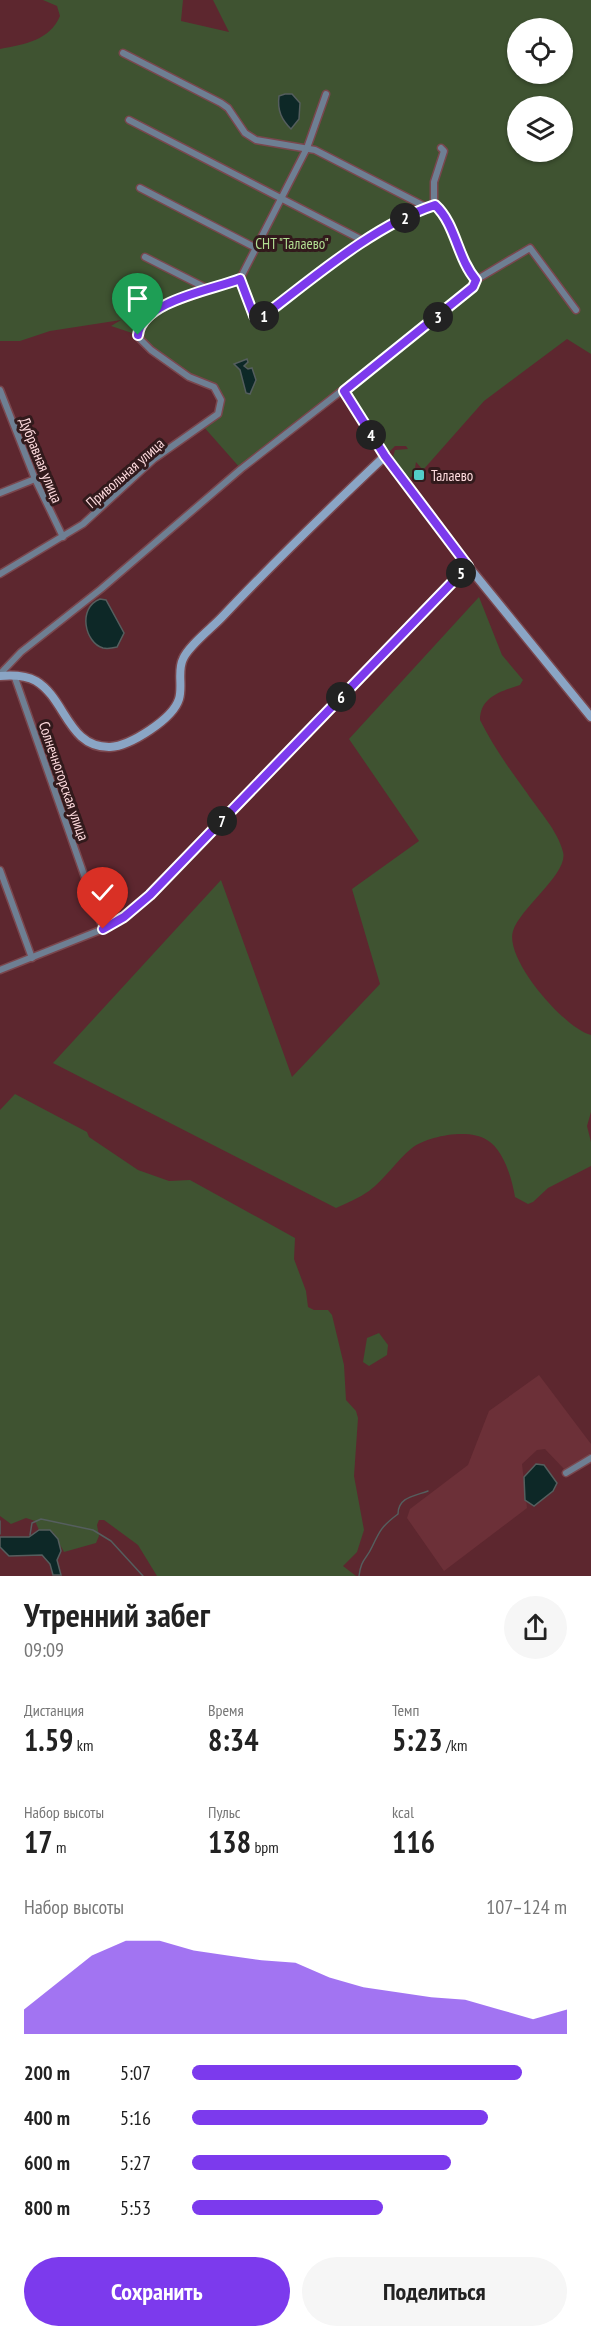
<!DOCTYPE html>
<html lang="ru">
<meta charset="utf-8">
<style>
body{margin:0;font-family:"PT Sans Narrow",sans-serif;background:#f6f6f6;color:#222;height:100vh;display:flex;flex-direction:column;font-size:22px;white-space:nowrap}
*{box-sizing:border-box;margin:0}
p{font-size:20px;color:#767676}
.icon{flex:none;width:33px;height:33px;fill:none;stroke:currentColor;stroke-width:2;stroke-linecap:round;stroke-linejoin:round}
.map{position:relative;height:1576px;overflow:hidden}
.drawer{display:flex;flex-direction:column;background:#fff;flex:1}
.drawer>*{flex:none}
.tools{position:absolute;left:507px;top:18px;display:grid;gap:12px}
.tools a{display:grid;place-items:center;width:66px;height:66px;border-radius:50%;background:#fff;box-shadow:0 2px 4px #0004;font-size:30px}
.pin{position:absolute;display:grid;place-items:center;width:51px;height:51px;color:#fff;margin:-62px -26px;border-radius:50% 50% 50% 0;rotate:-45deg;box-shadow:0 0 6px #0007}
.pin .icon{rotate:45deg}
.km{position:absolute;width:30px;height:30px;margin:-15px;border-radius:50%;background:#222;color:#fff;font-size:16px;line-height:30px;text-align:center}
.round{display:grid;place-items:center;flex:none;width:63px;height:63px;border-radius:32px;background:#f6f6f6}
.overview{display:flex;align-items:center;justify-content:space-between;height:102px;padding:0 24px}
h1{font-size:33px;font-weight:800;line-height:45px}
.figures{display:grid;grid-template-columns:repeat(3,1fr);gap:9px;height:102px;padding:6px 24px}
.figures div{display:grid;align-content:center}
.figures b{font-size:30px;font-weight:800}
.figures small{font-size:16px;font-weight:400}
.figures p{font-size:16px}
.chart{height:168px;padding:12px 24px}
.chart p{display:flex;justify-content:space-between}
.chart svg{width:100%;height:108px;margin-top:6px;fill:#7c3aed;opacity:.7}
.primary-button{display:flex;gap:12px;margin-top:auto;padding:12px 24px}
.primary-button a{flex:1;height:69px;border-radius:36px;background:#7c3aed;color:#fff;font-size:24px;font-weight:800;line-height:69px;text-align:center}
.primary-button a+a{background:#f6f6f6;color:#222}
ul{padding:0 24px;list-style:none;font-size:20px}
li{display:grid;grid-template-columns:96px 72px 1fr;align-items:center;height:45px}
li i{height:15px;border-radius:8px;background:#7c3aed}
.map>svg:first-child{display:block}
.built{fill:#6c3038}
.green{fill:#3f5331;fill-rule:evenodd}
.water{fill:#0d2827;stroke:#555e5e;stroke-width:1.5}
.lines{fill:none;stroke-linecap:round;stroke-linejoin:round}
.stream{stroke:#555e5e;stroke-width:1.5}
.street-casing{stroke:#7a474e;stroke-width:9}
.secondary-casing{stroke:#7a474e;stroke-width:11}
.street{stroke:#6e7f93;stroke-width:6}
.secondary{stroke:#8aa5c5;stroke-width:8}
.route-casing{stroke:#fff;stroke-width:12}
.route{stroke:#7c3aed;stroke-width:8}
.poi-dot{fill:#53cdca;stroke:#321a1c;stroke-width:2}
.labels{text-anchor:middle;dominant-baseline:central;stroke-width:6;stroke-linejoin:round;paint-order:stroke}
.park-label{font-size:15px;fill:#b2df92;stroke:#321a1c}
.street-label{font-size:15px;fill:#fedbde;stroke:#321a1c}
.poi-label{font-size:15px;fill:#fedbde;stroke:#321a1c;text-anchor:start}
</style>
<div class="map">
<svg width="591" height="1576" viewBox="0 0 591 1576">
<rect width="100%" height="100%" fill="#5d272f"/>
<path class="built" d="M539,1375L591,1444V1453L564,1469L545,1449L537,1450L522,1464L527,1508L444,1571L407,1518L410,1509L468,1465L489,1411Z"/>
<g class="green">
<path d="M43,0H183L181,21L229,32L213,0H591V354L567,339L484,401L423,470L416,462L414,474L408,480L392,460L395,450L408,449L406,446H395L385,456L343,391L241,469L203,426L218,414L219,392L196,380L151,350L138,335L111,326L121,320L50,331L20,341H0V49C25,44 49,41 60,16L57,6ZM518,28H562V74H518ZM518,106H562V152H518Z"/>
<path d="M479,597L502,655L523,680L520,685C501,691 480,697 480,720C493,746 510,770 527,793C539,811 558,831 563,852C569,873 521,907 513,931C504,959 565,1029 591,1035V1112L587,1126L591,1142V1166L548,1188L533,1202L528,1204L515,1197C512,1179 504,1150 487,1140C469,1128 428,1136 412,1148C396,1161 385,1179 369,1191C359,1198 347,1203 336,1208L53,1063L221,880L292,1077L380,984L352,889L419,841L349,739Z"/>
<path d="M15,1094L87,1132L89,1137L138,1170L169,1181L190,1180L295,1238L294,1259L306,1291L308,1307L314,1310H328L332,1315L344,1365L346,1400L356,1411L358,1418L354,1476L364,1530L357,1552L343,1566L356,1576H157L138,1545L104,1520H99L97,1525L99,1536L96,1543L64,1552L53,1532L39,1530L35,1521L26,1518L11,1524L0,1516V1110Z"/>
<path d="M379,1333L388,1345L387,1355L369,1366L363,1362L367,1338Z"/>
</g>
<g class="water">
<path d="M285,94H292L300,103L299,119L291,129C282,120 277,111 279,96Z"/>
<path d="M247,359L248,362L244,366L248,369L252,368L256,380L250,394L246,393L240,370L234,364Z"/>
<path d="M100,599L106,600L124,633L117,647C113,648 107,649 103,648C85,643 77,608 100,599Z"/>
<path d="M536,1464L544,1465L557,1483L553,1491L534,1506L525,1500L524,1477Z"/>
<path d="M39,1530H50L58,1539L61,1551L57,1560L61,1575H53L50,1564L42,1555L9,1556L0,1547V1537H29Z"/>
</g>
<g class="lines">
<g class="stream">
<path d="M0,1521V1534"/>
<path d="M30,1535L32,1523L41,1519L93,1530L111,1541L143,1576"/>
<path d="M359,1576C361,1559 366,1560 372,1547C380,1530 382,1526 398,1514C398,1497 415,1496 428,1491"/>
</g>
<g class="street-casing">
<g id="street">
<path d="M123,53L221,103L228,108L245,133L256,140L315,150L428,208"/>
<path d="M129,120L366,242"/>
<path d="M140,188L256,248"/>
<path d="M434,205V182L444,151L441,148"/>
<path d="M145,257L210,290"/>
<path d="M240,279L307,148L326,94"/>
<path d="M0,390L35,479L63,537"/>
<path d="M343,391L385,456"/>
<path d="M0,493L35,479"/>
<path d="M0,574L83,524L154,459L218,414L221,400L214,387L189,377L151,350L140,339V325L160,307L240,279L254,316L262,317C314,278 372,226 434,205C456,224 457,258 476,280"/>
<path d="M0,674L21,652L101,589L241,469L466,294L476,280L530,248L576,310"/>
<path d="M14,675L103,929"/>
<path d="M0,870L32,958"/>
<path d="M0,970L103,929L124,917L150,895L468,566"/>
<path d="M566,1473L591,1458"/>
</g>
</g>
<g class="secondary-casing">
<path id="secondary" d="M0,676C12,675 25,675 36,681C66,699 68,748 110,747C130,746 173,719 179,699C183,686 177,671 183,659C188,646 213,627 223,616C275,561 330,508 385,456L468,566L591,717"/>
</g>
<use href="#street" class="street"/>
<use href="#secondary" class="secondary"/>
</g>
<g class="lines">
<g class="route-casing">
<path id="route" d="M103,929L124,917L150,895L468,566L385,456L344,391L473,287L476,280C457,258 456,224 435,205C374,225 312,279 262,317L254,316L240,279C212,290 142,301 138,335"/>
</g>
<use href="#route" class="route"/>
</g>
<rect class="poi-dot" x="413" y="469" width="12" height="12" rx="3"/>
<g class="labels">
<g class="park-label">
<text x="292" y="243">СНТ "Талаево"</text>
</g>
<g class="street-label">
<text transform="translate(41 460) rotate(68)">Дубравная улица</text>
<text transform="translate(125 473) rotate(-41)">Привольная улица</text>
<text transform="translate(64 781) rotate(71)">Солнечногорская улица</text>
</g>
<g class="poi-label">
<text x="431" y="475">Талаево</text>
</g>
</g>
</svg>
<div class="tools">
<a><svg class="icon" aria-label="locate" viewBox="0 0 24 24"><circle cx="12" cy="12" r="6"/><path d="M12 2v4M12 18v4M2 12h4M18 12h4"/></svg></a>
<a><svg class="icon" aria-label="layers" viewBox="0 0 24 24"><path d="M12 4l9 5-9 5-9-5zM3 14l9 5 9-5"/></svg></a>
</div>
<div class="pin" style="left:138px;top:335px;background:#1e9e55"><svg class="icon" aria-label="arrive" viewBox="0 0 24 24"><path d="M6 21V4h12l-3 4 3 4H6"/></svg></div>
<div class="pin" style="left:103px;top:929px;background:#d93025"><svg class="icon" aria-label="check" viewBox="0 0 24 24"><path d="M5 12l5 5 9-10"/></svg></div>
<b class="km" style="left:264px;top:316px">1</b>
<b class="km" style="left:405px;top:218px">2</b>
<b class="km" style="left:438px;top:317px">3</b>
<b class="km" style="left:371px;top:435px">4</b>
<b class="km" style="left:461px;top:573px">5</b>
<b class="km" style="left:341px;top:697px">6</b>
<b class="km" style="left:222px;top:821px">7</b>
</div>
<section class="drawer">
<div class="overview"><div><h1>Утренний забег</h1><p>09:09</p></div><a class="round"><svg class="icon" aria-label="share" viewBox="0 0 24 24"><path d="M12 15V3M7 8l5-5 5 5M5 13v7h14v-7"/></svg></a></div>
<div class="figures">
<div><p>Дистанция</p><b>1.59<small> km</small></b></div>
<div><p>Время</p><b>8:34</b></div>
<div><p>Темп</p><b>5:23<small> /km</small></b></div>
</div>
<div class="figures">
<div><p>Набор высоты</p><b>17<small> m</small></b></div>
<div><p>Пульс</p><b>138<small> bpm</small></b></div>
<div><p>kcal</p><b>116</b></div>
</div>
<div class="chart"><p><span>Набор высоты</span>107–124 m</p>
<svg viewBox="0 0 160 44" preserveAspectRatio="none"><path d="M0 44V34L10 23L20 12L30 6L40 6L50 10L60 12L70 14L80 15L90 21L100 25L110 27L120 29L130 30L140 34L150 38L160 34V44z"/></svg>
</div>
<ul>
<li><b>200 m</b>5:07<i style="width:88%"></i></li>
<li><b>400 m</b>5:16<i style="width:79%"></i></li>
<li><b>600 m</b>5:27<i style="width:69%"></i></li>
<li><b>800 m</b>5:53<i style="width:51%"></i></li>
</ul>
<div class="primary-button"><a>Сохранить</a><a>Поделиться</a></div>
</section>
